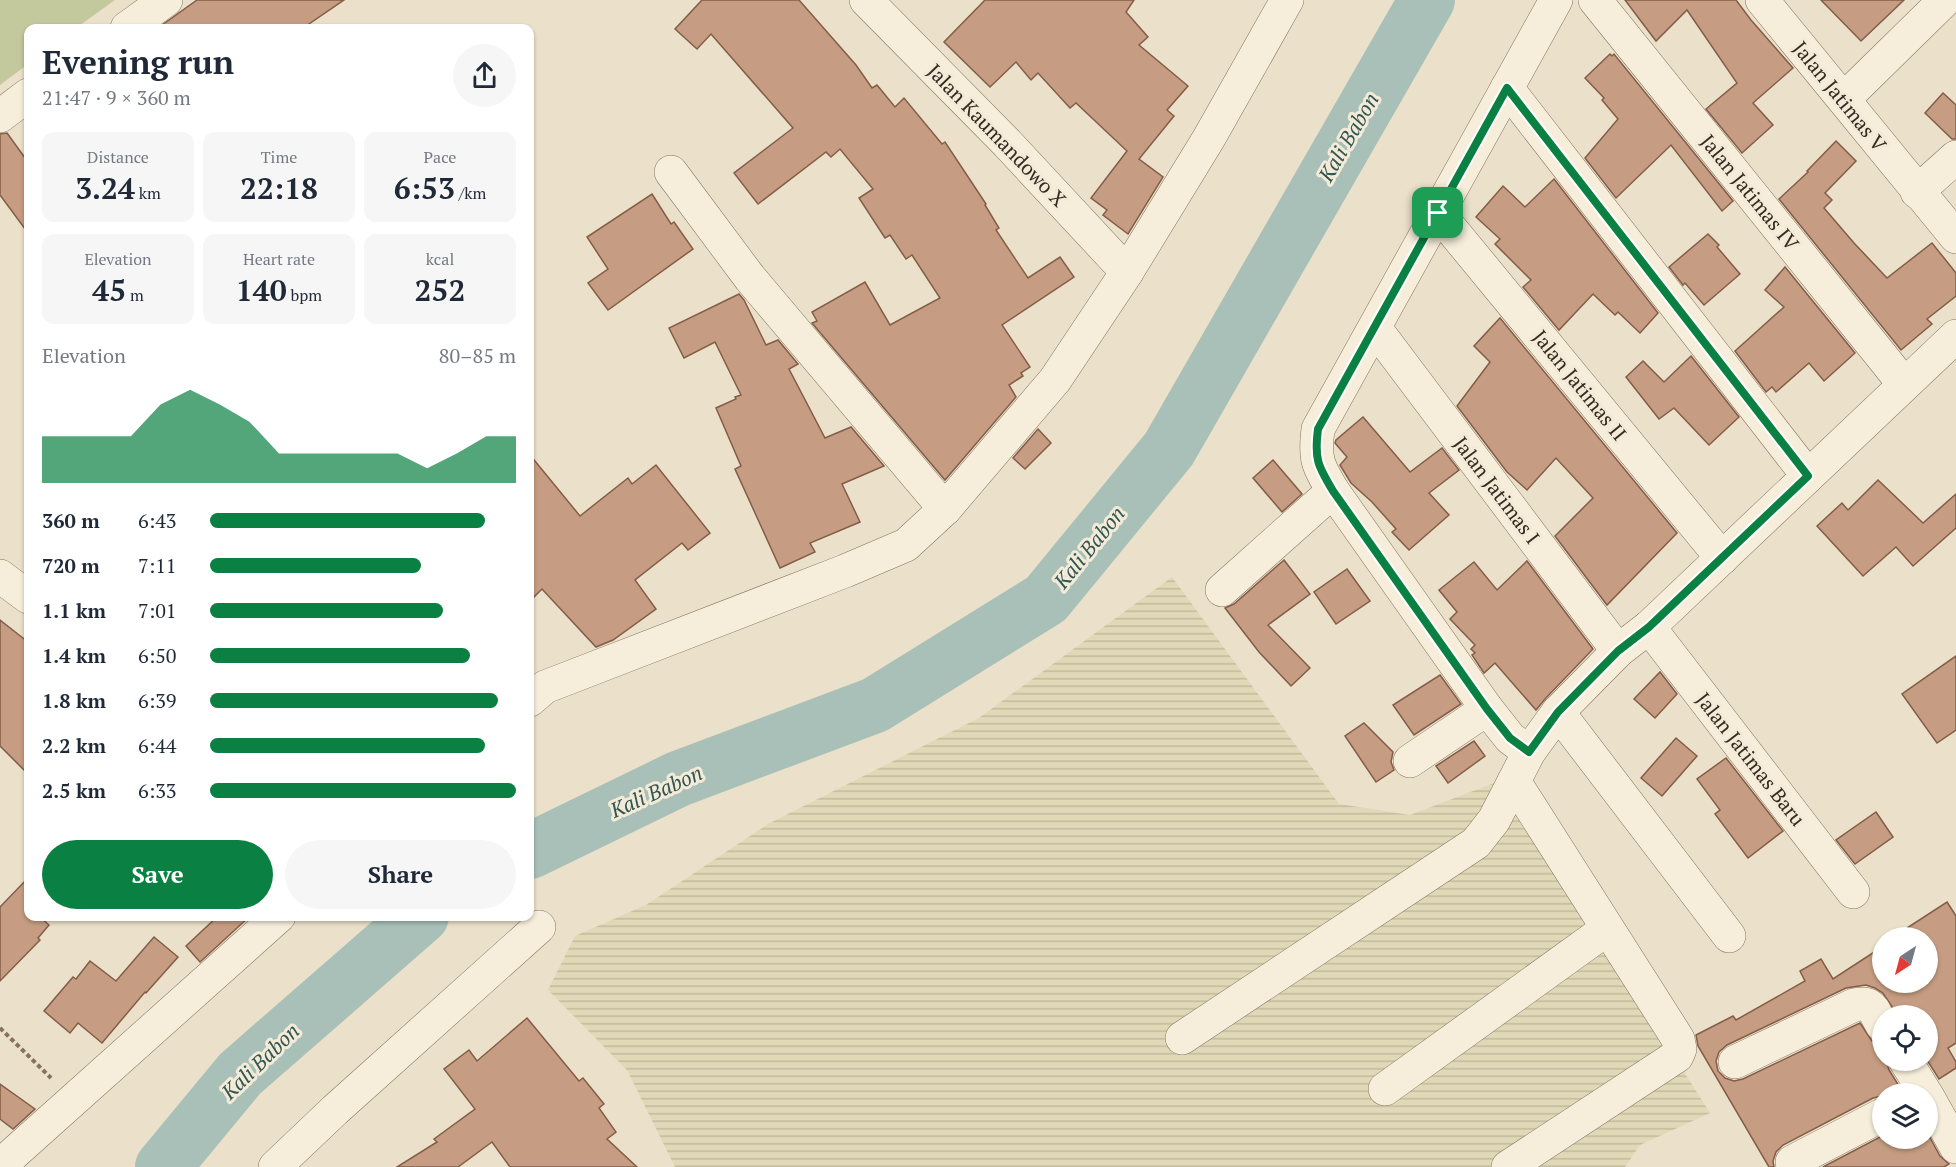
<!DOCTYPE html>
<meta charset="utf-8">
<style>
body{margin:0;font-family:"PT Serif",serif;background:#f6f6f7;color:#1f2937;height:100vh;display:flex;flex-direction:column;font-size:22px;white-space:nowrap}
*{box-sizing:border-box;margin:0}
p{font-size:20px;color:#747a83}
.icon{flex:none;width:33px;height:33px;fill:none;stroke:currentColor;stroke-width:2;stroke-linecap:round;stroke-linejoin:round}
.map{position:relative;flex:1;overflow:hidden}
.details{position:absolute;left:24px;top:24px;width:510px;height:897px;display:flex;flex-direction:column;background:#fff;border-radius:12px;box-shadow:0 2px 4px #0004}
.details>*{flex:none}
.needle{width:39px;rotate:216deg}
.tools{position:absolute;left:1872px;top:927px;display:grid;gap:12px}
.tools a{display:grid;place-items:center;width:66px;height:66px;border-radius:50%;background:#fff;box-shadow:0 2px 4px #0004;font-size:30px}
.pin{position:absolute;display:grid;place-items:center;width:51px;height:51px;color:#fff;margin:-26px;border-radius:12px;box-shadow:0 3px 9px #0006}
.round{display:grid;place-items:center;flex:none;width:63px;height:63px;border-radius:32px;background:#f6f6f7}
.headline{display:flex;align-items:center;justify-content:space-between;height:102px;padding:0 18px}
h1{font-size:33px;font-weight:800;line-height:45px}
.metrics{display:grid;grid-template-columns:repeat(3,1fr);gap:9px;height:102px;padding:6px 18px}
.metrics div{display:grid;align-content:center;border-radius:12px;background:#f6f6f7;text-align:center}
.metrics b{font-size:30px;font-weight:800}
.metrics small{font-size:16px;font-weight:400}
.metrics p{font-size:16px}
.chart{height:168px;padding:12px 18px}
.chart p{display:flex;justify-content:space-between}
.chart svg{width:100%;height:108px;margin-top:6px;fill:#0b8043;opacity:.7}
.cta{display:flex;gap:12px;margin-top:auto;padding:12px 18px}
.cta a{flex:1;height:69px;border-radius:36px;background:#0b8043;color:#fff;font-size:24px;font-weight:800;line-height:69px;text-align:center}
.cta a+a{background:#f6f6f7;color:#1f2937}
ul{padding:0 18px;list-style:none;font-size:20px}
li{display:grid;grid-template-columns:96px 72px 1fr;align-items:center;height:45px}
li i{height:15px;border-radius:8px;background:#0b8043}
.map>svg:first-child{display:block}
.farmland{fill:url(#farmland-rules)}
.pitch{fill:#c4c89d}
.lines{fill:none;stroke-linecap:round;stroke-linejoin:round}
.river{stroke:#a9c0b8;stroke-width:56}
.building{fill:#c69d82;stroke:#835d47;stroke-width:1.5}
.minor-casing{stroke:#86735f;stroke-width:34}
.path{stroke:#86735f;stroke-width:4;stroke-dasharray:4.5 3;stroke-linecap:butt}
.minor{stroke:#f6eedb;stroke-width:33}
.route-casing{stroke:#fff;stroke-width:12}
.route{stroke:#0b8043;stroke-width:8}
.labels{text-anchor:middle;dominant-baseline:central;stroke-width:6;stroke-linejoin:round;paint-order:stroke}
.street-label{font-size:20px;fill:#372b21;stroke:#f3ebd8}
.water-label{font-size:21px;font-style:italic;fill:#325653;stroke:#f3ebd8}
</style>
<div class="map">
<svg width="1956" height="1167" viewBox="0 0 1956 1167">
<defs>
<pattern id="farmland-rules" width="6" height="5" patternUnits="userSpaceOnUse" patternTransform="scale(1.5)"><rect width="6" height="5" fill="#e0d8b7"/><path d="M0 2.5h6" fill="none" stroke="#c1ba9d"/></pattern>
</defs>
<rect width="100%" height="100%" fill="#ebe0c9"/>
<path class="farmland" d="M1172,577L1339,804L1410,815L1518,774L1554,867L1710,1113L1640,1145L1625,1167H675L627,1070L548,990L575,936L646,905L768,824L979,718Z"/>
<path class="pitch" d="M0,0H115L76,28H28V64L0,85Z"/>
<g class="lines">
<g class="river">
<path d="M530,851L678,779L875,705L1046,599L1169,449L1427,0"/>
<path d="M163,1167L240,1074L421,916"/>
</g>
</g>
<g class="building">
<path d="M197,0H344L303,28H158Z"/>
<path d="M702,0H799L856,65L872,88L877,85L895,107L904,98L942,144L945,142L986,204L985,205L999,228L996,230L1028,278L1060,257L1074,277L1002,325L1030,367L1021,373L1023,376L1009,385L1016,397L945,480L812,323L817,321L812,312L865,282L890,325L940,298L912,255L906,259L890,235L885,238L859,198L873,189L840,149L831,157L826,152L758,204L734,173L793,128L711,34L697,49L675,29Z"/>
<path d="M985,0H1134L1126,12L1148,37L1139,45L1188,86L1167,110L1174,116L1139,159L1163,177L1128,234L1103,215L1107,210L1091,198L1127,151L1076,103L1070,108L1038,73L1031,80L1016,62L990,87L944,42Z"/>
<path d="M1625,0H1736L1751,20L1793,68L1753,103L1773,125L1742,153L1706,109L1737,83L1687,10L1656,41Z"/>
<path d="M1821,0H1904L1861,41Z"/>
<path d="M1610,54L1612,56L1614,54L1733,201L1722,211L1671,145L1616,198L1585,158L1618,119L1602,100L1604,98L1585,78Z"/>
<path d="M1943,93L1956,105V139H1952L1925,113Z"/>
<path d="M7,133L28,162V233L0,195V134Z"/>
<path d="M1836,141L1856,161L1825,193L1832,200L1824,208L1854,243L1887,278L1932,243L1956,273V296L1927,319L1932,324L1901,350L1779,199L1808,172L1807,171Z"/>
<path d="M1554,179L1658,313L1640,333L1618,312L1615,315L1593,294L1559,330L1523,287L1531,280L1495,244L1500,239L1476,217L1503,186L1525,207Z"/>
<path d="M652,194L671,224L674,222L693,249L608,310L588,283L608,269L587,237Z"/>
<path d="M1708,234L1719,245L1717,247L1740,274L1704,305L1685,283L1683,285L1669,267Z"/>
<path d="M1785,267L1855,353L1824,381L1809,363L1776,392L1772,387L1766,392L1735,351L1784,307L1765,290Z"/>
<path d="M739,294L744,300L766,345L778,340L798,364L789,369L825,438L851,427L884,466L842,484L860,522L810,543L815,552L780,568L735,469L741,466L716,408L736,399L735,397L741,395L715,342L684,358L669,328Z"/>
<path d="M1500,318L1677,533L1607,605L1555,536L1593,498L1556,458L1527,490L1507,472L1457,406L1490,362L1474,346Z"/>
<path d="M1691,356L1739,417L1709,445L1674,408L1659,419L1626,377L1643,361L1664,382Z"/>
<path d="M1363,417L1410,472L1442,448L1459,470L1429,493L1449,515L1409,550L1392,532L1396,529L1372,502L1351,483L1340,465L1347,457L1335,443L1336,440Z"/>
<path d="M1038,429L1051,443L1025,469L1013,458Z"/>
<path d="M530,455L580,516L628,478L632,484L656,465L710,533L688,550L682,543L635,580L656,609L613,640L596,647L542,589L530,601Z"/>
<path d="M1273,460L1302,494L1282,512L1253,478Z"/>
<path d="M1878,480L1923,523L1956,494V528L1913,566L1896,547L1863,576L1817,526L1842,503L1848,510Z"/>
<path d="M1284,560L1310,594L1268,625L1310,668L1291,686L1259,652L1225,608L1234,604Z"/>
<path d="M1527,561L1593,649L1545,699L1536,710L1495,663L1484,673L1472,655L1475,653L1471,649L1475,645L1450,619L1457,612L1439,590L1474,562L1497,590Z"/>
<path d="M1347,569L1370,601L1336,624L1314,592Z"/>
<path d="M0,620L28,642V774L0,746Z"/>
<path d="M1956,656V730L1937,743L1902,694Z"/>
<path d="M1660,672L1677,694L1655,718L1634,699Z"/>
<path d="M1440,675L1461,704L1414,735L1393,705Z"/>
<path d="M1364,723L1393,752L1391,762L1394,770L1376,782L1345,736Z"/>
<path d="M1676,738L1697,756L1662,796L1641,778Z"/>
<path d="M1474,741L1485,756L1448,783L1436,766Z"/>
<path d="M1726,758L1783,831L1748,858L1715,814L1720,810L1697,779Z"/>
<path d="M1876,812L1893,837L1855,864L1836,840Z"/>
<path d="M27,879L28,916H39L49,925L38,938L40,940L0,981V907Z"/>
<path d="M1947,902L1956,916V1043L1948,1048L1956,1062V1068L1939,1079L1927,1060L1928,1016H1898L1883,993L1875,988L1866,985L1846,988L1727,1045L1719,1052L1716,1061L1718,1071L1725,1078L1734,1081L1743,1079L1860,1023L1872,1041L1882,1044V1060H1886L1889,1070L1904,1094H1882V1096L1873,1098L1783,1145L1776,1152L1773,1161L1774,1167H1769L1698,1046L1696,1035L1733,1016L1736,1020L1805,981L1800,971L1821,959L1833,979L1882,947V982H1928V938H1896L1909,929L1907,928Z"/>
<path d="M218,916H250L200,962L186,946Z"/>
<path d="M154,937L178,957L146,993L145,992L102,1043L78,1023L70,1033L44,1011L73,977L76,979L90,961L116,981Z"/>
<path d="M527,1018L579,1081L583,1078L604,1104L599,1108L616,1132L607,1139L637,1167H510L492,1142L458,1167H397L437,1142L434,1139L475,1109L444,1069L469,1050L477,1061Z"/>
<path d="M0,1084L35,1109L13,1129L0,1119Z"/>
<path d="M1928,1134L1940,1156L1949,1164L1944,1167H1823L1882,1136V1138H1928Z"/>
</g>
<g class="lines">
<g class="minor-casing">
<g id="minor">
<path d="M866,0L1007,143L1127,272"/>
<path d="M1595,0L1904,384"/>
<path d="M1762,0L1956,237"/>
<path d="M127,28L166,0"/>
<path d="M1507,88L1808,476"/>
<path d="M1844,99L1945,0"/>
<path d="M0,116L28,95"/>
<path d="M671,172L750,278L945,509"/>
<path d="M1917,192L1956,157"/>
<path d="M1438,213L1722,558"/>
<path d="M1375,328L1618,651"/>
<path d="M0,576L28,597"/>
<path d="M1222,590L1333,491"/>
<path d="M1649,627L1853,892"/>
<path d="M530,700L545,687L845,571L906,545L945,509L1055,380L1127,272L1209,138L1287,0"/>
<path d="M1558,712L1729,936"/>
<path d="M1529,752L1510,738L1487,709L1333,491C1318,466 1314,459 1318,429L1556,0"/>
<path d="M1410,761L1487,709"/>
<path d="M1182,1038L1476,843L1494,820L1529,752L1558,712L1618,651L1649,627L1956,336"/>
<path d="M1905,1060L1926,1094"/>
<path d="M1735,1062L1854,1005C1874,1001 1872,1009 1882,1025"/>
<path d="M1385,1089L1607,929"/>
<path d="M1928,1097L1956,1147"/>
<path d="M1792,1162L1882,1115"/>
<path d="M2,1167L13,1154L279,916"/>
<path d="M275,1167L335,1110L539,927"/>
<path d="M1508,1167L1677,1056L1680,1049L1678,1039L1514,781"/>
</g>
</g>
<path class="path" d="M0,1028L51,1078"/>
<use href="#minor" class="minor"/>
</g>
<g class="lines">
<g class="route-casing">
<path id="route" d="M1507,88L1808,476L1649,627L1618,651L1558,712L1529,752L1510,738L1487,709L1333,491C1318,466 1314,459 1318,429Z"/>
</g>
<use href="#route" class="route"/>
</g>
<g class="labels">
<g class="street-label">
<text transform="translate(1840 96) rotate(51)">Jalan Jatimas V</text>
<text transform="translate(997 135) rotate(46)">Jalan Kaumandowo X</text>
<text transform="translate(1750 192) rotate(51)">Jalan Jatimas IV</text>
<text transform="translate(1580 385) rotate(51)">Jalan Jatimas II</text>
<text transform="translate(1497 490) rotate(53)">Jalan Jatimas I</text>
<text transform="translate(1751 759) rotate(52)">Jalan Jatimas Baru</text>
</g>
<g class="water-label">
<text transform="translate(1348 137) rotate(-60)">Kali Babon</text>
<text transform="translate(1089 547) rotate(-51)">Kali Babon</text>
<text transform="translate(656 791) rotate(-24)">Kali Babon</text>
<text transform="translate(260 1061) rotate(-44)">Kali Babon</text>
</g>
</g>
</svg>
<div class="tools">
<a><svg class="needle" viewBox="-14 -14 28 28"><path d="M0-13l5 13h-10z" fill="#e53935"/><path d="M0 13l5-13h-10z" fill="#747a83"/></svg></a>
<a><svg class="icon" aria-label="locate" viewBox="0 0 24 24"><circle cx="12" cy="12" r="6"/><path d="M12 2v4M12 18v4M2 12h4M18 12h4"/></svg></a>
<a><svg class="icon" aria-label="layers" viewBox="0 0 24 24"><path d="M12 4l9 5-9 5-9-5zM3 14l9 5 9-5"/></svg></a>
</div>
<div class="pin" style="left:1438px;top:213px;background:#1e9e55"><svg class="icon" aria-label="arrive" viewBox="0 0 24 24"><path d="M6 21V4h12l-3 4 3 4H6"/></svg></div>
<section class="details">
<div class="headline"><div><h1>Evening run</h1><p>21:47 · 9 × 360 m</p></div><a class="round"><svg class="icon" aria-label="share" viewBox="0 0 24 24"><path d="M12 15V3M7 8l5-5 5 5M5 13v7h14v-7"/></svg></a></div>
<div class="metrics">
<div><p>Distance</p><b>3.24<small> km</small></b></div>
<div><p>Time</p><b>22:18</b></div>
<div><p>Pace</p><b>6:53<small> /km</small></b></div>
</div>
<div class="metrics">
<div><p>Elevation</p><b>45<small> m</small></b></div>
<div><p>Heart rate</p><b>140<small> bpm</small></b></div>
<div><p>kcal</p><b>252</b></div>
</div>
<div class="chart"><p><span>Elevation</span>80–85 m</p>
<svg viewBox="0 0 160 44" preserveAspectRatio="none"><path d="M0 44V25L10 25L20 25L30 25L40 12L50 6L60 12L70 19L80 32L90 32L100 32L110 32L120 32L130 38L140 32L150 25L160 25V44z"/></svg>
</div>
<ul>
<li><b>360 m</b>6:43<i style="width:90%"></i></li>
<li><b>720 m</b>7:11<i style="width:69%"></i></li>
<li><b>1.1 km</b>7:01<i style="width:76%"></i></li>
<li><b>1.4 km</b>6:50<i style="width:85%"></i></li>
<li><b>1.8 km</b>6:39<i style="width:94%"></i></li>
<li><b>2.2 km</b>6:44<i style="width:90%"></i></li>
<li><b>2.5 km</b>6:33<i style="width:100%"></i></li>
</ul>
<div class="cta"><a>Save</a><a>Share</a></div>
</section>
</div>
